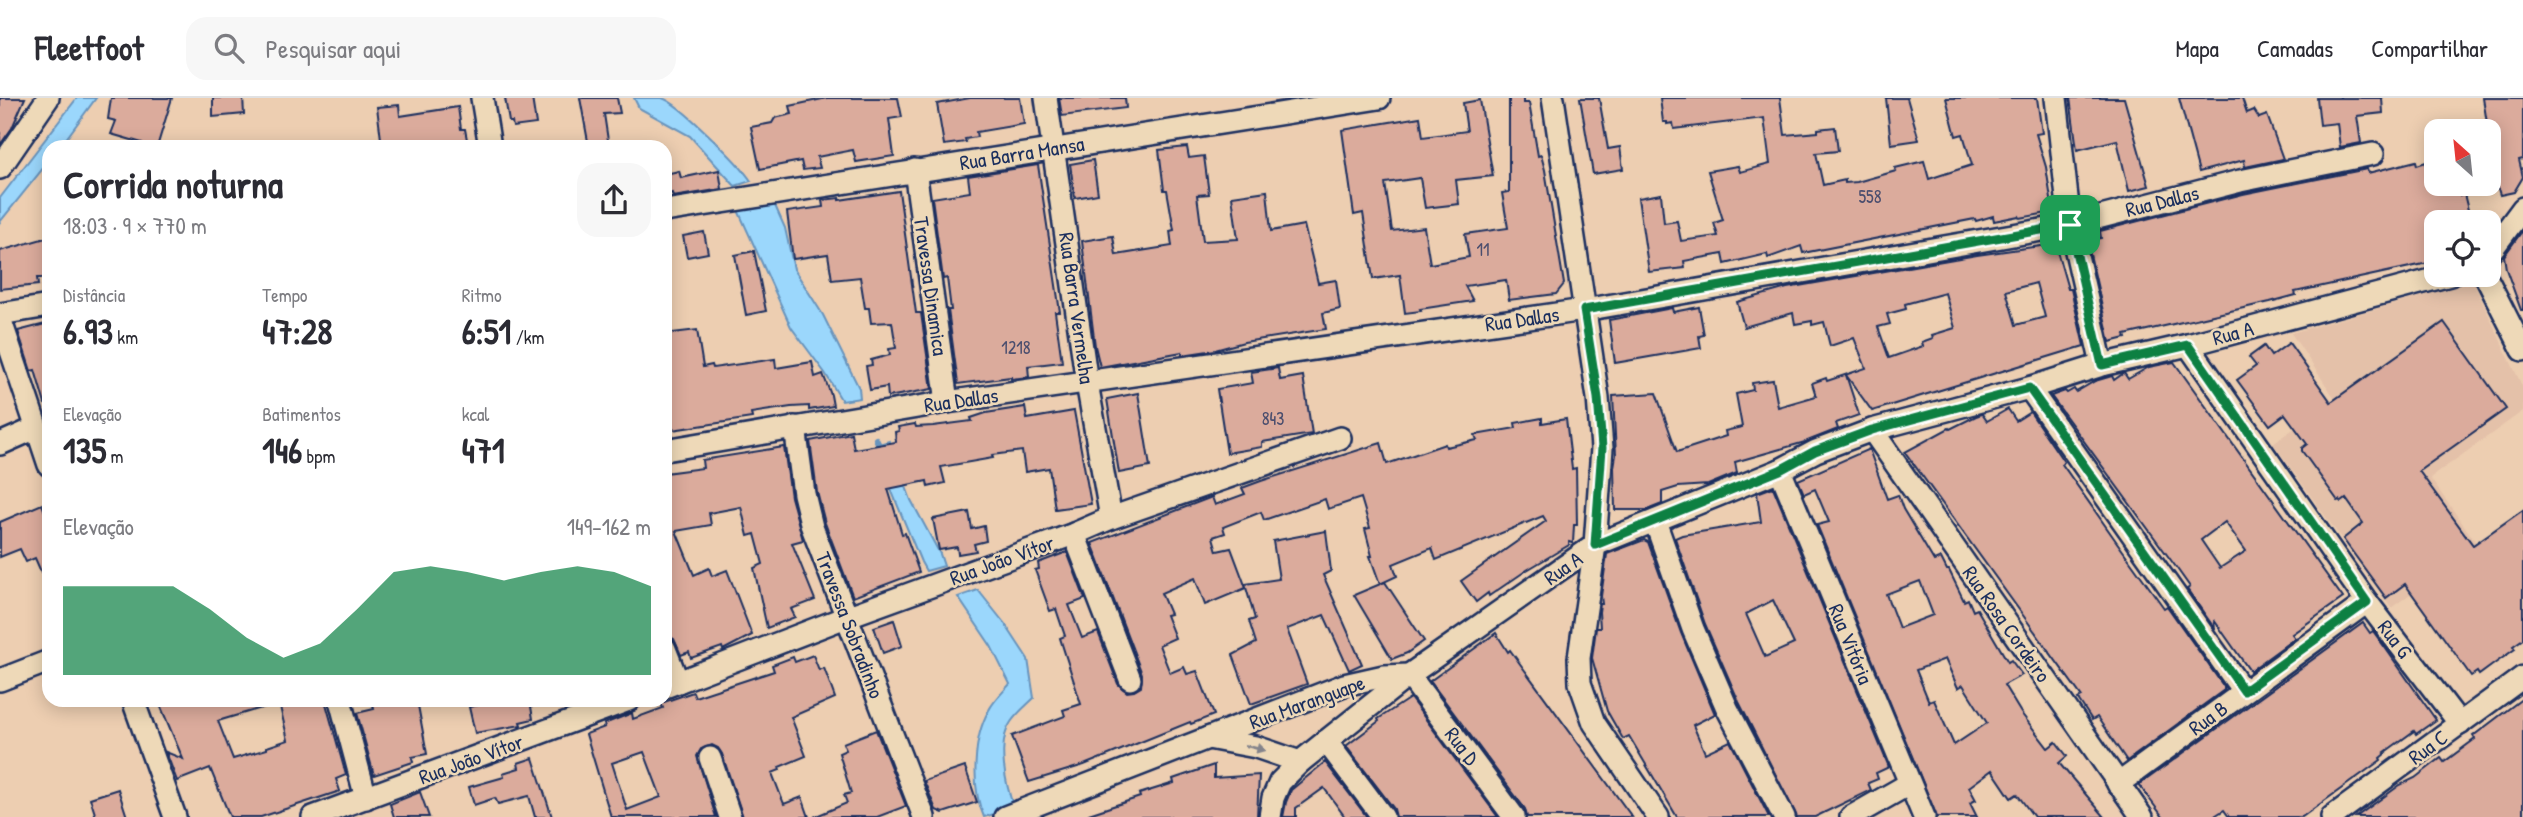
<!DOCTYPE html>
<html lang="pt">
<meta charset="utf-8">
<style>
body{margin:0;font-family:"Patrick Hand",sans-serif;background:#f7f7f7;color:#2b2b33;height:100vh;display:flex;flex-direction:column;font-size:26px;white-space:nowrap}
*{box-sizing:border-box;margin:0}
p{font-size:23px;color:#7c7c81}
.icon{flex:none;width:38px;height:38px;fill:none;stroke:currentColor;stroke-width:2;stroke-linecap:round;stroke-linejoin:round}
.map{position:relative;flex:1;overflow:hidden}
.drawer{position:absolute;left:42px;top:42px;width:630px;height:567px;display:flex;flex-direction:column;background:#fff;border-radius:21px;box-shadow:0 4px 18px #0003}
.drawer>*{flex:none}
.needle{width:46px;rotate:333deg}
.tools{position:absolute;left:2424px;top:21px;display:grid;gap:14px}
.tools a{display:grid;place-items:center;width:77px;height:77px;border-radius:14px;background:#fff;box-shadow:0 4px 18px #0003;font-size:35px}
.pin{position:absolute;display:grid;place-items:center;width:60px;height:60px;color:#fff;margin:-30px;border-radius:14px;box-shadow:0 4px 10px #0006}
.round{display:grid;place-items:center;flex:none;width:74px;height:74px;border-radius:21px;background:#f7f7f7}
.summary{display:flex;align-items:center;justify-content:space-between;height:119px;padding:0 21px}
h1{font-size:38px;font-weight:800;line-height:52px}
.figures{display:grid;grid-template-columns:repeat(3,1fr);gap:10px;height:119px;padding:7px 21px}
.figures div{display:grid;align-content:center}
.figures b{font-size:35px;font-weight:800}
.figures small{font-size:19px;font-weight:400}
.figures p{font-size:19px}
.chart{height:196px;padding:14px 21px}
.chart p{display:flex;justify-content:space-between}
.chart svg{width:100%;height:126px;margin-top:7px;fill:#0b8043;opacity:.7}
header{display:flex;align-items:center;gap:42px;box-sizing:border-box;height:98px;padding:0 35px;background:#fff;border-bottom:2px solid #e1e1e2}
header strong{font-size:33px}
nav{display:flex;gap:38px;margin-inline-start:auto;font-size:24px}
.search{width:490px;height:63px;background:#f7f7f7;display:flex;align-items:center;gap:18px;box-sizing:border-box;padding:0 24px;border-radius:21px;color:#7c7c81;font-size:26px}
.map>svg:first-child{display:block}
.built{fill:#e4c1a9}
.water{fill:#9bd7fc;stroke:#6894bd;stroke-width:2}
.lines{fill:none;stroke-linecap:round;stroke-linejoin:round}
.stream{stroke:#6894bd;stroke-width:6}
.building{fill:#dbab9c;stroke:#1b2f5e;stroke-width:2;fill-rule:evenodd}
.minor-casing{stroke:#1b2f5e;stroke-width:26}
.minor{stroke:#eed9b8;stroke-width:21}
.oneway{fill:#84848b}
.route-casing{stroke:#fff;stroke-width:14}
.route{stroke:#0b8043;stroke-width:9}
.labels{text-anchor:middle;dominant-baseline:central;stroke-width:5;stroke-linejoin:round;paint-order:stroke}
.number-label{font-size:18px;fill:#4b4e6e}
.street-label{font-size:21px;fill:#1b2f5e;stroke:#eed9b8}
</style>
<header>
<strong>Fleetfoot</strong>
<div class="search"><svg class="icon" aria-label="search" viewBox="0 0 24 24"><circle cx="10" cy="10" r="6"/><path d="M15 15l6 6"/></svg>Pesquisar aqui</div>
<nav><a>Mapa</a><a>Camadas</a><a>Compartilhar</a></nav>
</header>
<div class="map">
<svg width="2523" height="719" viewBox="0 0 2523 719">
<rect width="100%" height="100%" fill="#edceb1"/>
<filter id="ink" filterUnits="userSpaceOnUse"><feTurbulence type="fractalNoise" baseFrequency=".0143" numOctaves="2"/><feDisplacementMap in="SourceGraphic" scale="14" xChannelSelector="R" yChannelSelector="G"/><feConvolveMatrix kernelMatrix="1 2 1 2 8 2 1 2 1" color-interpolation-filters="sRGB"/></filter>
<g filter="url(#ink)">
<path class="built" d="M2473,184L2523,290V313L2430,380L2478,447L2391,510L2273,345L2336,302L2291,235Z"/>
<g class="water">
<path d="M77,0H96L60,49H49V63L0,124V100Z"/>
<path d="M634,0C642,0 654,0 662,0C678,4 741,67 751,83L735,88L690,38L639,10Z"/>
<path d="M773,103L785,130L794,171L823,217L859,290L860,300L842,303L825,275L791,229L737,110Z"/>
<path d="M889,343L911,402L940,456L944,468L926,473L921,464L883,372L876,347Z"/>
<path d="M978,492L1005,526L1028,561L1034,600C1027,607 1017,615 1011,624C996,645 1006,688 1014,710L984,719C971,691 973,639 989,612C994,602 1003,594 1010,586L991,548L958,499Z"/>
</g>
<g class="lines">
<path class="stream" d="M876,341L882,353"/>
</g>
<g class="building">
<path d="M0,0H25L12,30L0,47Z"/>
<path d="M111,0H172L157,49H141L142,45L111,36L116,23L108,21Z"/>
<path d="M213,0H243L244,16L213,19Z"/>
<path d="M505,0H532L536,26L513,29L512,24H509Z"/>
<path d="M580,0H617L620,15L604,16L609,49H589Z"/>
<path d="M827,0H898L902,19L889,21L894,58L856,64L853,52L817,59L820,70L803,72L801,63L760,71L751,29L772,25L775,20L792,16L790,8Z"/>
<path d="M970,0H1020L1024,26L976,34L977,39L965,41L966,44L944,47L937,6Z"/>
<path d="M1059,0H1125L1126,10L1062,18Z"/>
<path d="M1509,0H1523V5H1529L1538,58L1541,57L1545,72L1564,186L1556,196L1509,202L1506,182L1465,188L1473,203L1420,211L1421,213L1405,215L1400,177L1373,181L1363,115L1354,117L1342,32L1420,19L1423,39L1467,33L1463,5L1480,2L1493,78L1456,82L1459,106L1425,110L1420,80L1385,85L1392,133L1424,129L1430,166L1469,159L1465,136L1508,130L1502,95L1509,94Z"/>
<path d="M1580,0H1599L1608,51L1620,49L1623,71L1593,76Z"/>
<path d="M1660,0H1780L1785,37L1818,34V31L1835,29L1838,53L1816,55L1823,87L1845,82V85L1857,84L1896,73L1895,70L1924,63L1929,81L1972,67L1963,36L1956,38L1946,0H2037L2042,35L2036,36L2046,69L2053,114L2020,120L2019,118L1994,123L1993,118L1976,123L1975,121L1803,155L1801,148L1768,160L1767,156L1725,166L1723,156L1684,163L1685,170L1649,174L1638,100L1661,96L1664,125L1677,123L1681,143L1718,138L1714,125L1723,122L1708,73L1738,68L1740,74L1770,66L1764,20L1674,31L1673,25L1667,26V24H1663Z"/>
<path d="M1886,0H1907L1919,42L1891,46Z"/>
<path d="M2070,0H2124L2149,88L2129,93L2117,42L2077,52Z"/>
<path d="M2179,0H2242L2247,15L2254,12L2259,20L2267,17L2283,61L2245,69L2244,62L2199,74Z"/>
<path d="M2317,0H2382L2383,15L2357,18L2361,45L2340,49L2337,25L2320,27Z"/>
<path d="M2483,0H2523V61L2519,62L2523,79L2514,94L2500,97L2488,59L2492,57Z"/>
<path d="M399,7L400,18L458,9L461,31H465L468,47L382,49L377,9Z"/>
<path d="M1187,49L1189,60L1204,58L1209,96L1197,97L1203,143L1238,141L1232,98L1267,93L1271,133L1304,127L1318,185L1336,182L1340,211L1323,215L1326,231L1244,244L1215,252L1182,257V254L1100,269L1095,248L1082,143L1113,138L1116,157L1172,148L1170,133L1174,132L1167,92H1164L1159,52Z"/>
<path d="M1093,62L1098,96L1075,100L1070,66Z"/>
<path d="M2416,63L2417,67L2426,64L2427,68L2434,67L2436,86H2439L2440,90L2457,86L2460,98L2464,96L2471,124H2436V161L2433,164L2295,194L2296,197L2270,204L2125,237L2126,240L2110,244L2087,143L2101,140L2100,133L2243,96L2367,71L2368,75Z"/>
<path d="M1038,67L1060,214H1055L1062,264L1028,268L1029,279L1011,281V279L958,286L948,212H951L947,180L943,181L932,100L970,94L968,78Z"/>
<path d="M719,72L722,91L673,99L672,95L665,97V76L679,73L681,80Z"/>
<path d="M899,93L916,215H921L932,291L888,299L887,289L870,292L866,268L872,267L871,262L890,257L889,251L896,250L892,224L871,225L869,210H865L860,179L832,182L828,156L793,161L787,114L823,109L822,102L839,100V102Z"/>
<path d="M2523,132V212H2521L2506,171L2504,158Z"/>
<path d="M704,134L708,155L687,159L683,138Z"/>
<path d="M49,139V180H37L38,187L0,191V153Z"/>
<path d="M2055,146L2068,191H2071L2084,248L1872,313L1846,277L1859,317L1836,325L1838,331L1805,344L1735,364L1737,375L1708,387L1678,389L1662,394V406L1647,412H1615L1614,369L1616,357L1613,298L1656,295L1677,354L1726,338L1725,333L1742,329L1736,296L1753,292L1752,285L1773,282L1778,309L1816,298L1812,285L1826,280L1827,283L1866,270L1854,240L1830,248L1824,224L1812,227V223L1795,226L1793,215L1744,229L1737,204L1787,190L1977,157ZM2036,185L2045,219L2016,227L2006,193ZM1945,195L1955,230L1932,237L1933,240L1922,244L1923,248L1889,260L1878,229L1890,226L1887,216L1906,211L1905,206Z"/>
<path d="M754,153L766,213L746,217L735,157Z"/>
<path d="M1699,209L1704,237L1699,238L1701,250L1615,265L1609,222L1672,210L1673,214Z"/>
<path d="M2444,224L2506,311L2419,373L2473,447L2523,412V541L2513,548L2515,551L2494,566L2479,577L2477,574L2471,578L2405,486L2386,500L2343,441L2363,425L2346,401L2342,404L2340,402L2338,403L2302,353V350L2307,346L2285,316L2270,327L2237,282L2256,268L2249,259L2264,248L2271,258L2289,245L2331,304Z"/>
<path d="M49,225V305L45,306L35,272L31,273L18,233Z"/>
<path d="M697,232L703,269L712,267L713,270L775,261L776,270L812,264L815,279L823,276L831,297L833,308L809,312V308L791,309L751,315L752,320L665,333V236Z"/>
<path d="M2174,264L2343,500L2292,536L2295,540L2250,573L2214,522L2215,531L2187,491L2190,489L2173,465L2051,298L2065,293L2067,295L2074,291L2076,294L2095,283L2112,278L2114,282L2124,275L2128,281L2149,269ZM2225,424L2246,453L2220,470L2201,442Z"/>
<path d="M1278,270L1280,282L1303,278L1312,336L1262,344V349L1227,355L1217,291L1253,285L1251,274Z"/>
<path d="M1138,295L1150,369L1119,375L1107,301Z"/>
<path d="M1025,309L1027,321L1074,313L1091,406L1055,411L1049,370L1025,374L1022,353L992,357L993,360L941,369L945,385L928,389L927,383L888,391L902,436L905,435L919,474L853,499L825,425L817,394L810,343L851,335L854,351L896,344L895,334L899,333L898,329L915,326L916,329L933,328L972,323L971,320L986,315Z"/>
<path d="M2008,311L2016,323L2030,314L2064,364L2062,366L2116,443L2164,510L2167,508L2224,589V592L2127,663L2097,619L2092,622L2078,601L2082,599L1905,354L1949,330L1950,331L1976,318L1982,316L1987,323Z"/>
<path d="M1542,320V325L1566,321L1572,371L1576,370L1577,427H1574L1573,445L1569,444V447L1527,472L1489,498L1488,495L1476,504L1461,483L1546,423L1543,418L1436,462L1432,450L1393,466L1397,478L1380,486L1370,458H1372L1365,431L1370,430L1361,400L1328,411L1325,401L1264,422L1261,414L1223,429L1225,435L1213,439L1217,453L1231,450L1246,490L1205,507L1195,480L1161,495L1170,516L1166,517L1175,540L1159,547L1170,575L1184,569L1187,576L1197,573L1214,617L1191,626L1190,624L1084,667L1029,684L1012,638L1065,618L1063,612L1081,606L1060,540L1065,538L1056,511L1050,513L1035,472L1039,471L1038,465L1067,454L1085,501L1069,507L1082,540L1098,534L1118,586L1127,594L1134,593L1141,589L1142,576L1092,445L1212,399L1215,407L1245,396L1242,390L1261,383L1381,345L1387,366L1445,346L1446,349L1477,342L1475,337L1516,330L1515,325Z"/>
<path d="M784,349L791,399L803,442L792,445L815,502L791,511L795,519L767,530L754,470L763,466L755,436L748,438L741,409L709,415L711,427L676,433L694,477L709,470L712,478L727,472L752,537L723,552L722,549L691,560L689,554L681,557L674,541L665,537V375L703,370L702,362Z"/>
<path d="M1869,351L1887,401L1898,397L1903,411L1934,463L1941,460L1947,472H1949L1964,503L1968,501L1973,513L1977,511L2008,564L2011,562L2022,577L2004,587L2021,615L2048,650L2056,644L2067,658L2059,665L2105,719H2034L2017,696L2011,700L1992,672L1969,689L1976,702L1970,705L1977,719H1937L1817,427L1829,424L1815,391L1804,396L1798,382ZM1920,483L1933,517L1899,530L1886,496ZM1945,561L1958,590L1963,587L1987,625L1954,647L1934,602L1929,604L1916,572Z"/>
<path d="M1773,389L1889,669L1876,675L1878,681L1868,685L1871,692L1815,719H1797L1739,604L1705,526L1675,440L1682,437L1761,424L1757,395ZM1773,502L1794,546L1765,559L1746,516Z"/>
<path d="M42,406L49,425V492L35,460L26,464L20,451L0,459V424Z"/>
<path d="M969,414L972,431L984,428L986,443L974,446L976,453L958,456L957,449L939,452L933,421Z"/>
<path d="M1326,433L1331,473L1323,477L1362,566L1349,572L1324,517L1287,531L1307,586L1251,606L1233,557L1256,545L1249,523L1255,521L1245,486L1279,481L1273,443Z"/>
<path d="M1644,442L1648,444L1681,535L1715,616L1693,627L1705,655L1730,643L1769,719H1677L1629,638L1623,641L1607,613L1592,560L1596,530H1600L1599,514L1600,506H1602L1601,498L1607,456Z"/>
<path d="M1385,484L1424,543L1407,555L1392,561L1354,497Z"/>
<path d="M894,522L902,548L883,555L874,529Z"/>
<path d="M2363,525L2370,535L2373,533L2386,551L2436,622L2416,636L2414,633L2385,654L2386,655L2380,660L2381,662L2302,719H2229L2224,712L2213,719H2163L2139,687Z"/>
<path d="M1496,535L1508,554L1510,552L1632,719H1527L1525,711L1430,583Z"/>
<path d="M813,557L819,572L824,570L835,600L791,619L806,658L779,669L780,672L772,675L784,706L802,699L809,719H743L722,656L718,650L712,647L701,651L697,658L716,719H611L586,636L605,629L604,626L632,615L633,621L663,610L661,605L693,594L695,599L774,573L772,567L793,559L795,564ZM644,654L661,699L627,712L612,665Z"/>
<path d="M1410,600L1498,719H1396L1394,711L1346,648L1379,623L1378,621Z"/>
<path d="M2523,600V719H2356L2400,687L2415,680L2441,660L2444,664L2475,641L2473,638Z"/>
<path d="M158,602H274L275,606L218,623L233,661L267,651V649L288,642L280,609L309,602H325L346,677L336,681L340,693L261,719H230L210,670L177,683L166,654L183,661Z"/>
<path d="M372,602H417L427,656L412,659L413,664L374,677L357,615L374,611Z"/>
<path d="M484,602H530L533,621L520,624L521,627L475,635L469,609L484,606Z"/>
<path d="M876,632L906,708L877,719H814L847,705L844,697L851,695L839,655L846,652L843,645Z"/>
<path d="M533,660L552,719H535L529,698L498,706L495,700L474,707L469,689L504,679L503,675L519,670L518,665Z"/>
<path d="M1325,664L1367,719H1345L1324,690L1296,710V719H1283L1286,704L1291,692Z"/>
<path d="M1214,667V680L1259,677L1257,719H1090L1089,716L1140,699L1139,696L1174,685L1173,681Z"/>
<path d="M965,669L977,704L943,715L936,712L924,683Z"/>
<path d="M118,691L127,719H96L90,700Z"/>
<path d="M420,694L429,719H394L390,706Z"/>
</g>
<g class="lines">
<g class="minor-casing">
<g id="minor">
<path d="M482,0L490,49"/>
<path d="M1046,0L1087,285L1111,420"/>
<path d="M1553,0L1598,300L1602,350L1595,447L1579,560L1580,585L1594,625L1658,719"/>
<path d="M2056,0L2070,127L2102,267"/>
<path d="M0,70L48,0"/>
<path d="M915,72L947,304"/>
<path d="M665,113L1379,0"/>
<path d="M2488,157L2523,110"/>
<path d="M2485,177L2523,252"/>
<path d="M0,216L49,208"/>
<path d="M0,220L49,367"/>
<path d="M2188,247L2367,504L2460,626"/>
<path d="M2029,290L2243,593"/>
<path d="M795,329L804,396L812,429L924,719"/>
<path d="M1872,332L2142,719"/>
<path d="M0,346L36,330"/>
<path d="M665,352L947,304L1584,212L2070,127L2240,83L2373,56"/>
<path d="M1780,372L1924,719"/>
<path d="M1655,423L1693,531L1727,610L1784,719"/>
<path d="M1074,436L1130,581"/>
<path d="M665,551L678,584"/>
<path d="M0,582L49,563"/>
<path d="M665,589L846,519L1074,436L1111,420L1340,340"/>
<path d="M133,602L175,719"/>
<path d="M340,602L366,700"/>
<path d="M1208,640L1256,649L1300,664"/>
<path d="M1326,643L1383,719"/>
<path d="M710,660L730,719"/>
<path d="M2118,686L2367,504"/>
<path d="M313,719L629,602"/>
<path d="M1005,719L1344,587L1384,578L1409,577L1514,719"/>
<path d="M1270,719L1273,700L1280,684L1300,664L1409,577L1595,447L1780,372L1816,353L1872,332L2029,290L2102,267L2188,247L2450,177"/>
<path d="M1851,719L1909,686"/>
<path d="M2332,719L2523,579"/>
</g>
</g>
<use href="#minor" class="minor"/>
</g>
<defs><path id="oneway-solid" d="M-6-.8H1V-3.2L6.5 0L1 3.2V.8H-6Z" transform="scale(1.75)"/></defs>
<use class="oneway" href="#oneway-solid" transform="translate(1255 650) rotate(14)"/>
</g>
<g class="lines" filter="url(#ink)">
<g class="route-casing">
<path id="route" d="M2070,127L2102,267L2188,247L2367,504L2244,593L2029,290L1872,332L1815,353L1780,372L1595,447L1602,350L1598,300L1584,212Z"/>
</g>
<use href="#route" class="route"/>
</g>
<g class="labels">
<g class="number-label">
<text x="1870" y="98">558</text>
<text x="1483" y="151">11</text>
<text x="1016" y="249">1218</text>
<text x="1273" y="320">843</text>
</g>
<g class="street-label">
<text transform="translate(1022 55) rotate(-9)">Rua Barra Mansa</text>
<text transform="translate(2162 103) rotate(-14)">Rua Dallas</text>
<text transform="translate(931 188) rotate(82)">Travessa Dinamica</text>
<text transform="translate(1077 210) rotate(82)">Rua Barra Vermelha</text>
<text transform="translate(1522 221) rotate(-8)">Rua Dallas</text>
<text transform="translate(2233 235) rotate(-15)">Rua A</text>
<text transform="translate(961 302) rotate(-8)">Rua Dallas</text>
<text transform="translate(1002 462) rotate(-20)">Rua João Vítor</text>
<text transform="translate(1563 470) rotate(-35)">Rua A</text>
<text transform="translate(2007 526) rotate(55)">Rua Rosa Cordeiro</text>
<text transform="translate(850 527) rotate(69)">Travessa Sobradinho</text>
<text transform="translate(2395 541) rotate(53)">Rua G</text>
<text transform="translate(1851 546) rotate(68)">Rua Vitória</text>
<text transform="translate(1307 604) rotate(-20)">Rua Maranguape</text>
<text transform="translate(2208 620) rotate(-36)">Rua B</text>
<text transform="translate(1462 648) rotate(53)">Rua D</text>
<text transform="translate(2428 649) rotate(-36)">Rua C</text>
<text transform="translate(471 661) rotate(-20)">Rua João Vítor</text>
</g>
</g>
</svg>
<div class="tools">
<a><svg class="needle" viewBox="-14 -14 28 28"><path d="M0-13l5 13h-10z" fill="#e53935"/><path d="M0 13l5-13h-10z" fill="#7c7c81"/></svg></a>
<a><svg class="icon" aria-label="locate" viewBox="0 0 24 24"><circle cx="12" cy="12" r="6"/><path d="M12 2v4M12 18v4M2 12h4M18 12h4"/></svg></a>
</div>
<div class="pin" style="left:2070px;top:127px;background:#1e9e55"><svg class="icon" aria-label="arrive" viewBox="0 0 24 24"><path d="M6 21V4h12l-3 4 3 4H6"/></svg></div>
<section class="drawer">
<div class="summary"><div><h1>Corrida noturna</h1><p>18:03 · 9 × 770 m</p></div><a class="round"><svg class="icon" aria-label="share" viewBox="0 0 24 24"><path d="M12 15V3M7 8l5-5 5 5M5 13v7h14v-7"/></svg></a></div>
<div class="figures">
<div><p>Distância</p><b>6.93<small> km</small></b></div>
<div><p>Tempo</p><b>47:28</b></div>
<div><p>Ritmo</p><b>6:51<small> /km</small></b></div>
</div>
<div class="figures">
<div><p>Elevação</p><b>135<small> m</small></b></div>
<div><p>Batimentos</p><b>146<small> bpm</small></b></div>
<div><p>kcal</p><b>471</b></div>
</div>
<div class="chart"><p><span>Elevação</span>149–162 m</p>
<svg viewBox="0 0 160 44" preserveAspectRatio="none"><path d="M0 44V13L10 13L20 13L30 13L40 21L50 31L60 38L70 33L80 21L90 8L100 6L110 8L120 11L130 8L140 6L150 8L160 13V44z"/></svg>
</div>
</section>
</div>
